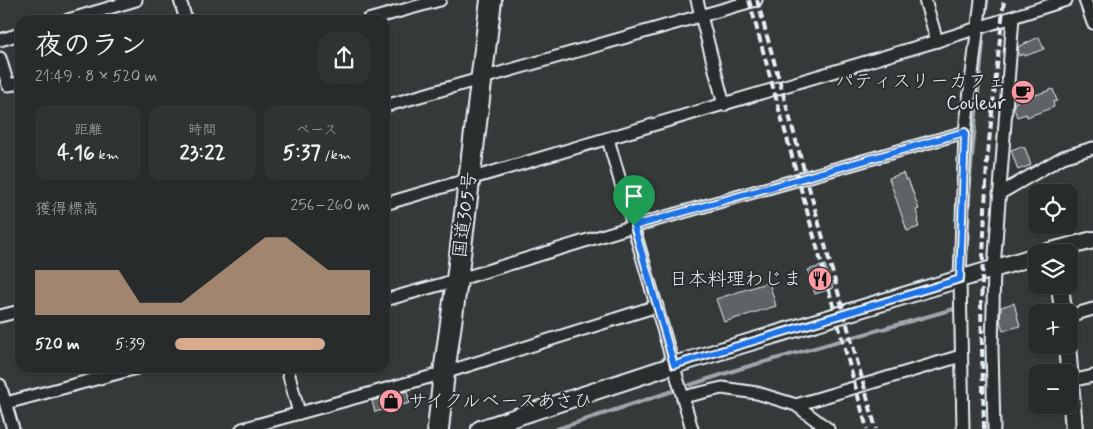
<!DOCTYPE html>
<html lang="ja">
<meta charset="utf-8">
<style>
body{margin:0;font-family:Mynerve,"Klee One",sans-serif;background:#303334;color:#f1f3f6;height:100vh;display:flex;flex-direction:column;font-size:19px;white-space:nowrap}
*{box-sizing:border-box;margin:0}
p{font-size:16px;color:#a5a7a9}
.icon{flex:none;width:28px;height:28px;fill:none;stroke:currentColor;stroke-width:2;stroke-linecap:round;stroke-linejoin:round}
.map{position:relative;flex:1;overflow:hidden}
.sheet{position:absolute;left:15px;top:15px;width:375px;height:358px;display:flex;flex-direction:column;background:#282b2c;border-radius:15px;box-shadow:0 1px 4px #0004,0 0 0 1px #444748}
.sheet>*{flex:none}
.tools{position:absolute;left:1028px;top:184px;display:grid;gap:10px}
.tools a{display:grid;place-items:center;width:50px;height:50px;border-radius:10px;background:#282b2c;box-shadow:0 1px 4px #0004,0 0 0 1px #444748;font-size:25px}
.pin{position:absolute;display:grid;place-items:center;width:42px;height:42px;color:#fff;margin:-51px -21px;border-radius:50% 50% 50% 0;rotate:-45deg;box-shadow:0 0 5px #0007}
.pin .icon{rotate:45deg}
.round{display:grid;place-items:center;flex:none;width:52px;height:52px;border-radius:15px;background:#303334}
.head{display:flex;align-items:center;justify-content:space-between;height:85px;padding:0 20px}
h1{font-size:28px;font-weight:700;line-height:38px}
.metrics{display:grid;grid-template-columns:repeat(3,1fr);gap:8px;height:85px;padding:5px 20px}
.metrics div{display:grid;align-content:center;border-radius:12px;background:#303334;text-align:center}
.metrics b{font-size:21px;font-weight:700}
.metrics small{font-size:14px;font-weight:400}
.metrics p{font-size:14px}
.chart{height:140px;padding:10px 20px}
.chart p{display:flex;justify-content:space-between}
.chart svg{width:100%;height:90px;margin-top:5px;fill:#d6ab8b;opacity:.7}
ul{padding:0 20px;list-style:none;font-size:16px}
li{display:grid;grid-template-columns:80px 60px 1fr;align-items:center;height:38px}
li i{height:12px;border-radius:6px;background:#d6ab8b}
.map>svg:first-child{display:block}
.lines{fill:none;stroke-linecap:round;stroke-linejoin:round}
.stream{stroke:#a0a7ac;stroke-width:4}
.building{fill:#5f6365;stroke:#e8f1f8}
.street-casing{stroke:#e8f1f8;stroke-width:15}
.secondary-casing{stroke:#e8f1f8;stroke-width:20}
.highway-casing{stroke:#e8f1f8;stroke-width:24}
.street{stroke:#2a2d2e;stroke-width:11}
.secondary{stroke:#2a2d2e;stroke-width:16}
.highway{stroke:#2a2d2e;stroke-width:20}
.rail{stroke:#e8f1f8;stroke-width:4;stroke-dasharray:8 4;stroke-linecap:butt}
.route-casing{stroke:#fff;stroke-width:10}
.route{stroke:#1a73e8;stroke-width:6}
.labels{text-anchor:middle;dominant-baseline:central;stroke-width:4;stroke-linejoin:round;paint-order:stroke}
.poi-label{font-size:19px;fill:#e8f1f8;stroke:#2a2d2e;text-anchor:end}
.street-label{font-size:19px;fill:#e8f1f8;stroke:#2a2d2e}
</style>
<div class="map">
<svg width="1093" height="429" viewBox="0 0 1093 429">
<rect width="100%" height="100%" fill="#35393a"/>
<filter id="ink" filterUnits="userSpaceOnUse"><feTurbulence type="fractalNoise" baseFrequency=".02" numOctaves="2"/><feDisplacementMap in="SourceGraphic" scale="10" xChannelSelector="R" yChannelSelector="G"/><feConvolveMatrix kernelMatrix="1 2 1 2 8 2 1 2 1" color-interpolation-filters="sRGB"/></filter>
<g filter="url(#ink)">
<g class="lines">
<g class="stream">
<path d="M986,10L987,0"/>
<path d="M967,249L970,177L983,42"/>
<path d="M690,385L739,369L954,309"/>
<path d="M557,429L673,391"/>
</g>
</g>
<g class="building">
<path d="M1039,37L1044,49L1025,56L1024,54L1019,56L1018,47Z"/>
<path d="M1031,83L1036,95L1053,89L1057,101L1053,102L1054,107L1027,117L1026,114L1017,117L1014,108V103L1017,102L1014,97L1015,89Z"/>
<path d="M1022,146L1023,148H1025L1031,165L1018,170L1011,150Z"/>
<path d="M903,173L906,180L908,179L919,209L916,210L919,220L917,221L919,227L907,231L889,178Z"/>
<path d="M825,265L833,288L815,294L808,270Z"/>
<path d="M769,282L776,306L724,322L716,299Z"/>
<path d="M1014,303L1020,326L1003,331L1000,320L1001,307Z"/>
<path d="M407,391L410,403L375,412L372,401Z"/>
</g>
<g class="lines">
<g class="street-casing">
<g id="street">
<path d="M180,0L186,20"/>
<path d="M697,0L724,105"/>
<path d="M925,0L937,41"/>
<path d="M1085,0L1093,23"/>
<path d="M68,20L136,0"/>
<path d="M368,20L440,0"/>
<path d="M0,40L20,34"/>
<path d="M0,58L8,85L20,83"/>
<path d="M385,106L756,0"/>
<path d="M608,139L692,429"/>
<path d="M999,194L1063,157L1093,148"/>
<path d="M385,204L937,41L1066,0"/>
<path d="M385,300L457,280L634,226L965,132"/>
<path d="M0,316L20,311"/>
<path d="M1069,316L1093,309"/>
<path d="M287,368L299,413"/>
<path d="M1071,381L1093,376"/>
<path d="M0,385L13,429"/>
<path d="M683,397L722,388L757,393L796,405L828,429"/>
<path d="M6,403L137,368"/>
<path d="M796,405L961,356"/>
<path d="M242,429L444,373L657,306"/>
<path d="M963,429L960,279L965,132L981,0"/>
<path d="M994,429L992,349L994,268L1013,17"/>
</g>
</g>
<g class="secondary-casing">
<g id="secondary">
<path d="M1048,252L1093,240"/>
<path d="M1060,285L1063,312"/>
<path d="M1067,345L1074,429"/>
<path d="M480,429L674,365L1036,256"/>
</g>
</g>
<g class="highway-casing">
<path id="highway" d="M438,429L444,373L457,280L491,0"/>
</g>
<use href="#street" class="street"/>
<use href="#secondary" class="secondary"/>
<use href="#highway" class="highway"/>
<g class="rail">
<path d="M749,0L867,429"/>
<path d="M757,0L876,429"/>
<path d="M984,429L981,306L987,161L1004,0"/>
</g>
</g>
</g>
<g class="lines" filter="url(#ink)">
<g class="route-casing">
<path id="route" d="M965,132L960,279L674,365L634,226Z"/>
</g>
<use href="#route" class="route"/>
</g>
<defs>
<g id="cafe-disc" transform="scale(1.25)"><circle r="9.5" fill="#ff9aa2" stroke="#2a2d2e"/><path d="M-5.5-4.5H6V0H3Q3 3.5 0 3.5H-2.5Q-5.5 3.5-5.5 0ZM3-3.2v2h1.7v-2ZM-6 4.5H4V6H-6Z" fill="#111"/></g>
<g id="restaurant-disc" transform="scale(1.25)"><circle r="9.5" fill="#ff9aa2" stroke="#2a2d2e"/><path d="M-5-6h1v4h1v-4h1v4h1v-4h1v5L-1.5 .5V6h-2V.5L-5-1ZM5-6V6H3V1.5H1.5Q1.5-4 5-6Z" fill="#111"/></g>
<g id="shop-disc" transform="scale(1.25)"><circle r="9.5" fill="#ff9aa2" stroke="#2a2d2e"/><path d="M-5-2.5h2.3a2.7 3.5 0 0 1 5.4 0H5L5.5 6h-11ZM-1.5-2.5h3a1.5 2.3 0 0 0-3 0Z" fill="#111"/></g>
</defs>
<g fill-rule="evenodd">
<use href="#cafe-disc" x="1023" y="92"/>
<use href="#restaurant-disc" x="820" y="279"/>
<use href="#shop-disc" x="391" y="401"/>
</g>
<g class="labels">
<g class="poi-label">
<text x="1006" y="81">パティスリーカフェ<tspan x="1006" dy="22">Couleur</tspan></text>
<text x="802" y="279">日本料理わじま</text>
<text x="408" y="401" text-anchor="start">サイクルベースあさひ</text>
</g>
<g class="street-label">
<text transform="translate(465 215) rotate(-83)">国道305号</text>
</g>
</g>
</svg>
<div class="tools">
<a><svg class="icon" aria-label="locate" viewBox="0 0 24 24"><circle cx="12" cy="12" r="6"/><path d="M12 2v4M12 18v4M2 12h4M18 12h4"/></svg></a>
<a><svg class="icon" aria-label="layers" viewBox="0 0 24 24"><path d="M12 4l9 5-9 5-9-5zM3 14l9 5 9-5"/></svg></a>
<a>+</a>
<a>−</a>
</div>
<div class="pin" style="left:634px;top:226px;background:#1e9e55"><svg class="icon" aria-label="arrive" viewBox="0 0 24 24"><path d="M6 21V4h12l-3 4 3 4H6"/></svg></div>
<section class="sheet">
<div class="head"><div><h1>夜のラン</h1><p>21:49 · 8 × 520 m</p></div><a class="round"><svg class="icon" aria-label="share" viewBox="0 0 24 24"><path d="M12 15V3M7 8l5-5 5 5M5 13v7h14v-7"/></svg></a></div>
<div class="metrics">
<div><p>距離</p><b>4.16<small> km</small></b></div>
<div><p>時間</p><b>23:22</b></div>
<div><p>ペース</p><b>5:37<small> /km</small></b></div>
</div>
<div class="chart"><p><span>獲得標高</span>256–260 m</p>
<svg viewBox="0 0 160 44" preserveAspectRatio="none"><path d="M0 44V22L10 22L20 22L30 22L40 22L50 38L60 38L70 38L80 30L90 22L100 14L110 6L120 6L130 14L140 22L150 22L160 22V44z"/></svg>
</div>
<ul>
<li><b>520 m</b>5:39<i style="width:77%"></i></li>
</ul>
</section>
</div>
